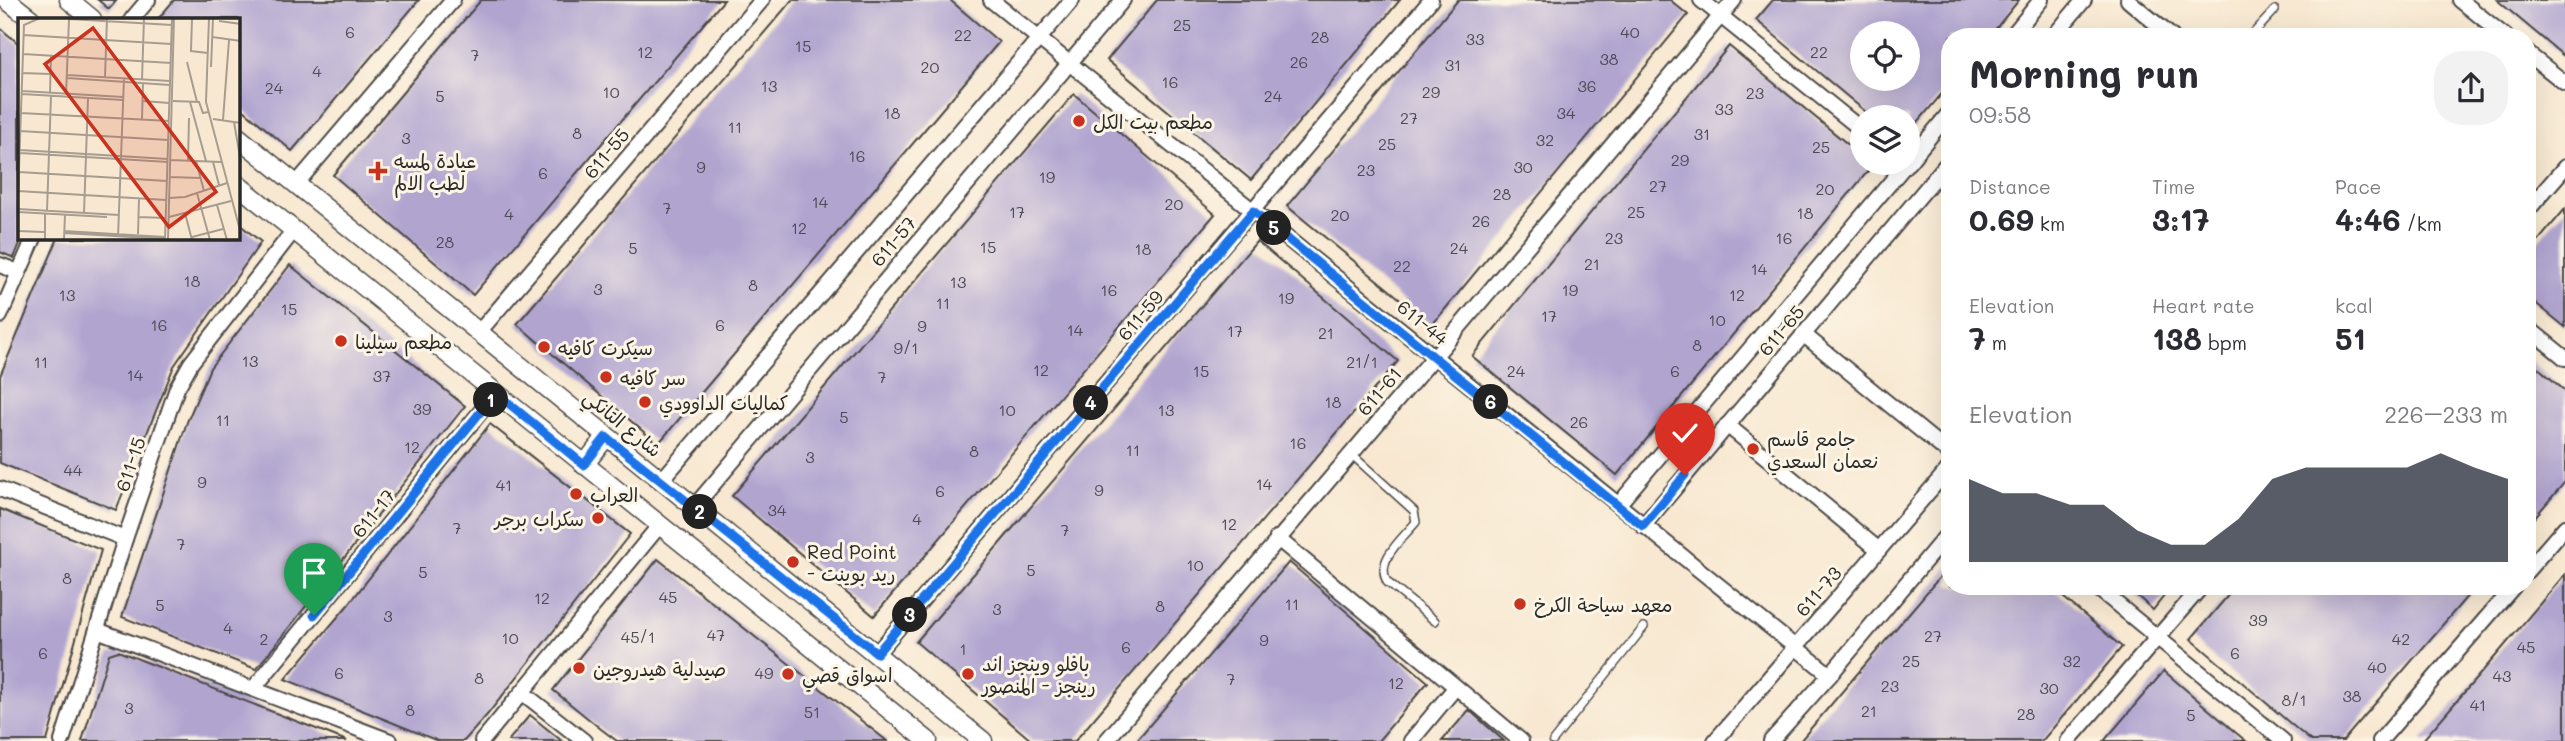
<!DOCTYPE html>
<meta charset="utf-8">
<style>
body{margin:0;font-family:Mali,"Playpen Sans Arabic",sans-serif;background:#f2f2f3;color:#2b2b33;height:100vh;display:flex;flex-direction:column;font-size:26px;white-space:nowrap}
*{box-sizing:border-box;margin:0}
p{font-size:23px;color:#7c7c81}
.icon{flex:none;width:38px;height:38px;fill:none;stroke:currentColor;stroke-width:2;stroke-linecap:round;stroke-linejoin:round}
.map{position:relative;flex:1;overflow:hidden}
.side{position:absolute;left:1941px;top:28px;width:595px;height:567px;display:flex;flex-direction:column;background:#fff;border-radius:28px;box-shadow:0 7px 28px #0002}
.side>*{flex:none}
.controls{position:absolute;left:1850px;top:21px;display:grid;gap:14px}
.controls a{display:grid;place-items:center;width:70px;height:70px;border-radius:50%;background:#fff;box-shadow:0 7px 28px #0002;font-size:35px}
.pin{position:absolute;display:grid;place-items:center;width:60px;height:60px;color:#fff;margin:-72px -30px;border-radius:50% 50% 50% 0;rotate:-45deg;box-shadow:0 0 7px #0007}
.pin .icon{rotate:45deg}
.km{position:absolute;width:35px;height:35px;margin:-18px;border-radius:50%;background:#222;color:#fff;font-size:19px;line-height:35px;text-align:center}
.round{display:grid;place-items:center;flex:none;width:74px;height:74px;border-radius:28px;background:#f2f2f3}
.head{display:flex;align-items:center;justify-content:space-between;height:119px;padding:0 28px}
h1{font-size:38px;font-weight:700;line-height:52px}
.stats{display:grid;grid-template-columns:repeat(3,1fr);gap:10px;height:119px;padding:7px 28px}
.stats div{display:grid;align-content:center}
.stats b{font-size:30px;font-weight:700}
.stats small{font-size:19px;font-weight:400}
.stats p{font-size:19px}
.chart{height:196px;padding:14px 28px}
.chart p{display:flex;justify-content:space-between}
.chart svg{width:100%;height:126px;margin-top:7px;fill:#111827;opacity:.7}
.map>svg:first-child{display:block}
.building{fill:#b1a5d0;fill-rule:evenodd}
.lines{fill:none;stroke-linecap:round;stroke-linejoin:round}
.service-casing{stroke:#4a4744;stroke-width:10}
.minor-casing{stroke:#4a4744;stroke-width:18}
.tertiary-casing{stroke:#4a4744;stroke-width:21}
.service{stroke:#fff;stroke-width:7}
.minor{stroke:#fff;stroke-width:14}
.tertiary{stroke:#fff;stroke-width:18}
.route-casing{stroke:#fff;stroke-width:14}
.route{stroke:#1a73e8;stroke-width:9}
.poi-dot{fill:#c8321e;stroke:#fcf5e5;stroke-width:2.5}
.labels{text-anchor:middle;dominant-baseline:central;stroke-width:6;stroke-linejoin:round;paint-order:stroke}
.number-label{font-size:16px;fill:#4c4a54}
.poi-label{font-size:19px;fill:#2b2b2b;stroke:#fcf5e5;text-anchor:start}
.street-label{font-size:19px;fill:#2b2b2b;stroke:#fcf5e5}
.inset-road{fill:none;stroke:#a69c8f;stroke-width:2}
.view{fill:#c8321e;fill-opacity:0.15;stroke:#c8321e;stroke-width:3.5}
.inset-edge{fill:none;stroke:#2b2b2b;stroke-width:3.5}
</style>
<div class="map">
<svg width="2565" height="741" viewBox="0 0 2565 741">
<rect width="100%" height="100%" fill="#fcf5e5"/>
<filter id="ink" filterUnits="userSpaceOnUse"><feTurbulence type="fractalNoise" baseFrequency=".0143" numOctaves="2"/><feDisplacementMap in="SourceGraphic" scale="14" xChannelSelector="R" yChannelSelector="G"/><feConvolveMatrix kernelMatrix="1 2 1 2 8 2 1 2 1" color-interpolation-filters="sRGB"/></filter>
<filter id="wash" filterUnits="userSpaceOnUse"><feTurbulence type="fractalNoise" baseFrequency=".00686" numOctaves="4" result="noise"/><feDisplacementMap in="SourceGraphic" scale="28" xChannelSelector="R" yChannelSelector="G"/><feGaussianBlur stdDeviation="1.57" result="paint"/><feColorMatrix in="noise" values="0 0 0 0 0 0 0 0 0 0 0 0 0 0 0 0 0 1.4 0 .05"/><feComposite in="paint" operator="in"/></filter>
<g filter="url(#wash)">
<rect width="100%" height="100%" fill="#f8e8d1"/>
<g id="blocks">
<g class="building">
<path d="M98,0H117L109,9Z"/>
<path d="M174,0H419L292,151L238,105V19H158Z"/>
<path d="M481,0H724L473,295L333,175Z"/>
<path d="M792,0H950L999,42L658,444L517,324Z"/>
<path d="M1157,0H1400L1251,180L1107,60Z"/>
<path d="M1458,0H1670L1688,15L1432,325L1287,206Z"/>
<path d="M1773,0H2019L1989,37H1950V84L1908,134V117H1872L1756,20ZM1862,33H1908V79H1862Z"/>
<path d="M2497,0H2565V57L2534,31Z"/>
<path d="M0,28L19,44V238H22L14,258L0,252Z"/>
<path d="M1729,46L1862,156V163L1873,165L1617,475L1472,356Z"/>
<path d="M1074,94L1215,214L874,616L732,496Z"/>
<path d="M2565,209V327L2527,296V254Z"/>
<path d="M238,223L261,242L174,366L116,510L0,463V376L58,238H238Z"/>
<path d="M1257,241L1398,361L1075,741H1032L916,642Z"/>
<path d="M290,265L465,406L256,669L122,617L187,422L210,368Z"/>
<path d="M2527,358L2565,391V482L2527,526Z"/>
<path d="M490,424L630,534L487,715L464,741H438L285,679L348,605Z"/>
<path d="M0,509L101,550L47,741H0Z"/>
<path d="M658,559L754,636L887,741H617L601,729L553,690Z"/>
<path d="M1289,562L1428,682L1378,741H1136Z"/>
<path d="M1950,565V586H2050L2122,647L2042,741H1800Z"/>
<path d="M2565,574V741H2422L2500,651Z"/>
<path d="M2126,586H2172L2153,610Z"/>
<path d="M2236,586H2476L2343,741H2311L2191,639Z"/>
<path d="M118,651L278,714L347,741H82L109,654Z"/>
<path d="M2164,671L2235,732L2246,741H2104Z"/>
<path d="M1469,710L1504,741H1442Z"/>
<path d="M530,715L562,741H508Z"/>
</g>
</g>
</g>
<g filter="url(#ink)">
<use href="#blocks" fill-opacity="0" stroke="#4a4744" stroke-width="2"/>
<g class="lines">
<g class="service-casing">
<g id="service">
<path d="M2250,37L2275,10"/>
<path d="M1351,454L1414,511L1416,522C1403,538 1375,560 1387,582L1435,621"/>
<path d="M1553,741L1644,627"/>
</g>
</g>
<g class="minor-casing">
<g id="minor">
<path d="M991,0L1830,675"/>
<path d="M1701,0L1862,130"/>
<path d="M2128,0L2172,37"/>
<path d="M2460,0L2506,37"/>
<path d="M132,19L148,0"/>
<path d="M2011,37L2041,0"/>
<path d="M2053,37L2084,0"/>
<path d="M2527,53L2565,83"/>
<path d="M1908,163L1950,112"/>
<path d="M297,183L453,0"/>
<path d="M2527,211L2565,167"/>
<path d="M0,265L18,272"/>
<path d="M0,316L34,238"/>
<path d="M2527,327L2565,358"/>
<path d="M479,332L762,0"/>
<path d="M1803,334L1950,454"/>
<path d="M1727,425L1879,550"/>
<path d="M661,481L1072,0"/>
<path d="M0,489L125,539"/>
<path d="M1618,505L1907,163"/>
<path d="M694,507L1123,0"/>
<path d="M1643,526L1950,160"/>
<path d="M1277,538L1521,741"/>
<path d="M2527,571L2565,527"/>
<path d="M2095,586L2283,741"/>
<path d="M97,630L390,741"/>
<path d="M877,653L1431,0"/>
<path d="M253,689L496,393"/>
<path d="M523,693L584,741"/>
<path d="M62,741L125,539L177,388L191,363L294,230"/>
<path d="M482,741L659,526"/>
<path d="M1106,741L1435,356L1734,0"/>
<path d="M1411,741L1455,688"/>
<path d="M1715,741L1950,467"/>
<path d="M1771,741L1830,675L1950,531"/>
<path d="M2068,741L2202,586"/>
<path d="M2380,741L2514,586"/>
</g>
</g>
<g class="tertiary-casing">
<g id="tertiary">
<path d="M7,0L31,19"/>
<path d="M69,0L92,19"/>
<path d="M238,137L983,741"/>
<path d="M238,185L928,741"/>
<path d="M584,465L606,437"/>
</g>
</g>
<use href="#service" class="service"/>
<use href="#minor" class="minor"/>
<use href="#tertiary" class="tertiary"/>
</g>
</g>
<g class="lines" filter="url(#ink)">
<g class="route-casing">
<path id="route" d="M314,615L496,393L584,465L606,437L877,653L1253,211L1643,526L1685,475"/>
</g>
<use href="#route" class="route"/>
</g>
<g class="poi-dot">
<circle cx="1079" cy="121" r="7"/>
<path d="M374.5 160.5h7v7h7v7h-7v7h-7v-7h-7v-7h7z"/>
<circle cx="341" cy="341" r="7"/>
<circle cx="544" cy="347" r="7"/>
<circle cx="606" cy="377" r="7"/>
<circle cx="645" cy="402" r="7"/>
<circle cx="1753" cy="449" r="7"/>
<circle cx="576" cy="494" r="7"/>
<circle cx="598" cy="518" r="7"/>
<circle cx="793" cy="562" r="7"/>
<circle cx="1520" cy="604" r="7"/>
<circle cx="579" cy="668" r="7"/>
<circle cx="788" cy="674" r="7"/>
<circle cx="968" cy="674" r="7"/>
</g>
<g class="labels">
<g class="number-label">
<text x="1182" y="24">25</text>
<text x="350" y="31">6</text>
<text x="1630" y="31">40</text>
<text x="963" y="34">22</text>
<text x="1320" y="36">28</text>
<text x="1475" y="38">33</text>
<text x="803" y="45">15</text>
<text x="645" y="51">12</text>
<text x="1819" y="51">22</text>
<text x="475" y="54">7</text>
<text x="1609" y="58">38</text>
<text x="1299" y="61">26</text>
<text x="1453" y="64">31</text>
<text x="930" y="66">20</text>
<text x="317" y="70">4</text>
<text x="1170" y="81">16</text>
<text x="769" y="85">13</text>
<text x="1587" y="85">36</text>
<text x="274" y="87">24</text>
<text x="611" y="91">10</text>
<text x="1431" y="91">29</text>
<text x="1755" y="92">23</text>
<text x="440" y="95">5</text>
<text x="1273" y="95">24</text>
<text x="1724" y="108">33</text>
<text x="892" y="112">18</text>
<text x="1566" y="112">34</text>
<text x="1409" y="117">27</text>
<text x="735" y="126">11</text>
<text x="577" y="132">8</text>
<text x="1702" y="133">31</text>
<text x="406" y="137">3</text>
<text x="1545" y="139">32</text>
<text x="1387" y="143">25</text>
<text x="1821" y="146">25</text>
<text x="857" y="155">16</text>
<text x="1680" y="159">29</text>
<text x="701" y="166">9</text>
<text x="1523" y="166">30</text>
<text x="1366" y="169">23</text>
<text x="543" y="172">6</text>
<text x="1047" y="176">19</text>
<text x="1658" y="185">27</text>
<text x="1825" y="188">20</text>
<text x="1502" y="193">28</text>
<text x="820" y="201">14</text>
<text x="1174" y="203">20</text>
<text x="667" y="207">7</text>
<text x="1017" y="211">17</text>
<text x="1636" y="211">25</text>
<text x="1805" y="212">18</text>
<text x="509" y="213">4</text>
<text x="1340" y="214">20</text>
<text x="1481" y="220">26</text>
<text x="799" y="227">12</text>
<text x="1614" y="237">23</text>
<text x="1784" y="237">16</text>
<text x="445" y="241">28</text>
<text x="988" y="246">15</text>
<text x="633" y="247">5</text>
<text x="1459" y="247">24</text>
<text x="1143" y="248">18</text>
<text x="1592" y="263">21</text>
<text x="1402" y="265">22</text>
<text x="1759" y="268">14</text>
<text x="192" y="280">18</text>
<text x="958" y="281">13</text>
<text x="753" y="284">8</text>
<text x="598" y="288">3</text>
<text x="1109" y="289">16</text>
<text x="1570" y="289">19</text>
<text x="67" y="294">13</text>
<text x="1737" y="294">12</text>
<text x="1286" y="297">19</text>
<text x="943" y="302">11</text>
<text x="289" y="308">15</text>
<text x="1549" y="315">17</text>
<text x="1717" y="319">10</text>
<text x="159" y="324">16</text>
<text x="720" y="324">6</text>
<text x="922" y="325">9</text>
<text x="1075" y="329">14</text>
<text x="1235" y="330">17</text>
<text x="1326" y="332">21</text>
<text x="1697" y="344">8</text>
<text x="906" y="347">9/1</text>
<text x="250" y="360">13</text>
<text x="41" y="361">11</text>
<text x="1362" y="361">21/1</text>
<text x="1041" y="369">12</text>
<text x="1201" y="370">15</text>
<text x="1516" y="370">24</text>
<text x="1675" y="370">6</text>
<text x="135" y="374">14</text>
<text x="382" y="375">37</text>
<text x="882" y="376">7</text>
<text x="1333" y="401">18</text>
<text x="422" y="408">39</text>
<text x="1007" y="409">10</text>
<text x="1166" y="409">13</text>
<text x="844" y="416">5</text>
<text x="223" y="419">11</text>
<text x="1579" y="421">26</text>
<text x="1298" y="442">16</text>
<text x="412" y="446">12</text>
<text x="1133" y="449">11</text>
<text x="974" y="450">8</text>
<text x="810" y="456">3</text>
<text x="73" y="469">44</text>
<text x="202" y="481">9</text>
<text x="1264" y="483">14</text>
<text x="504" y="484">41</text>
<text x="1099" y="489">9</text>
<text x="940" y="490">6</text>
<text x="777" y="509">34</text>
<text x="917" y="518">4</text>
<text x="1229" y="523">12</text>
<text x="457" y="527">7</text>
<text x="1065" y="529">7</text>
<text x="181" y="543">7</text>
<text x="1195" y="564">10</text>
<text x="1031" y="569">5</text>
<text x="423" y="571">5</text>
<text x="67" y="577">8</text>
<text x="668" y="596">45</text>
<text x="542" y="597">12</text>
<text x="1292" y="603">11</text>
<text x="160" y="604">5</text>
<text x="1160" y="605">8</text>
<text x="997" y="608">3</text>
<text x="388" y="615">3</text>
<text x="2258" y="619">39</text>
<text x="228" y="627">4</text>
<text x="716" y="634">47</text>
<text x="1933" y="635">27</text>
<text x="638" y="636">45/1</text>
<text x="510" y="637">10</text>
<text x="264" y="638">2</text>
<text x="2401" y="638">42</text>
<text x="1264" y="639">9</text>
<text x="1126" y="646">6</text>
<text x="2526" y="646">45</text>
<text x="963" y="648">1</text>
<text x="43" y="652">6</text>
<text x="2235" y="652">6</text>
<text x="1911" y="660">25</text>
<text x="2072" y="660">32</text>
<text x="2377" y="666">40</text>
<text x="339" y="672">6</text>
<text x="764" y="672">49</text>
<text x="2502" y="675">43</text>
<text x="479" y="677">8</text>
<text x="1231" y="678">7</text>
<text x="1396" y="682">12</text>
<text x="1890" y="685">23</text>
<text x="2049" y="687">30</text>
<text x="2352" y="695">38</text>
<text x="2294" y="699">8/1</text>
<text x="2478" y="704">41</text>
<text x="129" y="707">3</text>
<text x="410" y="709">8</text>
<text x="1869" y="710">21</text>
<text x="812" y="711">51</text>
<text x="2026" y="713">28</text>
<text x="2191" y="714">5</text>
</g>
<g class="poi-label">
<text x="1093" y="121">مطعم بيت الكل</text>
<text x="394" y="160">عيادة لمسه<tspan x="394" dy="22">لطب الالم</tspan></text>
<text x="355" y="341">مطعم سيلينا</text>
<text x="558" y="347">سيكرت كافيه</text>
<text x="620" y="377">سر كافيه</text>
<text x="659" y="402">كماليات الداوودي</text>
<text x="1767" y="438">جامع قاسم<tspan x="1767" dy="22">نعمان السعدي</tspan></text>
<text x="590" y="494">العراب</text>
<text x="584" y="518" text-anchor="end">سكراب برجر</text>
<text x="807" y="551">Red Point<tspan x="807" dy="22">- ريد بوينت</tspan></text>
<text x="1534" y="604">معهد سياحة الكرخ</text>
<text x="982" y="663">بافلو وينجز اند<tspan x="982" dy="22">رينجز - المنصور</tspan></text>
<text x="593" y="668">صيدلية هيدروجين</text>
<text x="802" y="674">اسواق قصي</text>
</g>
<g class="street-label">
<text transform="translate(606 153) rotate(-50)">611-55</text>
<text transform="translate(893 241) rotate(-50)">611-57</text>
<text transform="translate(1140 315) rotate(-50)">611-59</text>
<text transform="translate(1423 322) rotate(39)">611-44</text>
<text transform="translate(1781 330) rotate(-50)">611-65</text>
<text transform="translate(1379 391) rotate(-49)">611-61</text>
<text transform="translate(623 423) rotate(39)">شارع التانكي</text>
<text transform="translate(130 464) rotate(-71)">611-15</text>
<text transform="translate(373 513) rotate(-51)">611-17</text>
<text transform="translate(1818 591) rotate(-49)">611-73</text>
</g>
</g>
<g transform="translate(18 18)">
<rect width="222" height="222" fill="#f8e8d1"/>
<path class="inset-road" d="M174,0L173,33L190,35M191,0L188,84L223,216M51,1L154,7M201,3L223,6M5,17L153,26M194,19L223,23M5,36L153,45M169,44L179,84M193,49L195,0M4,55L32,56M49,57L152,63M87,59L89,0M49,60L152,67M124,62L126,0M4,73L105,79M32,75L33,37M4,76L105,82M48,77L51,1M125,83L151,85M155,83L181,84L185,95L190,94M172,84L188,143M3,95L151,103M124,101L125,65M195,101L223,105M205,102L211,22M216,104L223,145M2,113L150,122M2,132L150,141M2,135L150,144M153,142L203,144M170,143L171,100M178,143L186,173M195,144L201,167M1,154L149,163M152,159L183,160M0,173L148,182M179,175L192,222M0,179L6,7L22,0M151,180L167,179L209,165M199,187L209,222M0,191L101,197M29,193L33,78M0,194L89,199M66,195L70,80M167,195L174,222M120,199L148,200M151,199L213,183M0,213L26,214M46,213L147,219M46,215L147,221M120,216L121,180M100,219L106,60M174,219L205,211M27,222V196M46,222L47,196M147,222L154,0M150,222L156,0"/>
<path class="view" d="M75,10L198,174L151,209L27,46Z"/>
<rect width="222" height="222" class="inset-edge"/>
</g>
</svg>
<div class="controls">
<a><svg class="icon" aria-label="locate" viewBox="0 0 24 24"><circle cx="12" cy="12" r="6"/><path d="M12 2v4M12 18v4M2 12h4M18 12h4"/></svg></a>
<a><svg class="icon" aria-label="layers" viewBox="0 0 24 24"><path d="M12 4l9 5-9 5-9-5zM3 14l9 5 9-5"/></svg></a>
</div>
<div class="pin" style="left:314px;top:615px;background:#1e9e55"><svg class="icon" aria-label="arrive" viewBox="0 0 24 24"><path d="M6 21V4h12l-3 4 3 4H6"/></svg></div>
<div class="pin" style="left:1685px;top:475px;background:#d93025"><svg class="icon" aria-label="check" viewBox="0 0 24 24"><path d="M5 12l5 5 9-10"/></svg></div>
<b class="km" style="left:491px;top:400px">1</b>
<b class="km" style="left:700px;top:512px">2</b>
<b class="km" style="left:910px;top:615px">3</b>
<b class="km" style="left:1091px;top:403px">4</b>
<b class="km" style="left:1274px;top:228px">5</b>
<b class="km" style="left:1491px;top:402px">6</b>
<section class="side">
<div class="head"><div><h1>Morning run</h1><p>09:58</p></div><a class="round"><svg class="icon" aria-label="share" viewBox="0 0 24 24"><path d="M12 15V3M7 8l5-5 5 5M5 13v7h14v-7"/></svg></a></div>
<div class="stats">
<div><p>Distance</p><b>0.69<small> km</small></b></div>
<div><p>Time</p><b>3:17</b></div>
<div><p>Pace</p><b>4:46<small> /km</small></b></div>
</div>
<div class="stats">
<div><p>Elevation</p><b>7<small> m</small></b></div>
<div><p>Heart rate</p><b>138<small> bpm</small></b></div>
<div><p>kcal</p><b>51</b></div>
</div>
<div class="chart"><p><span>Elevation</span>226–233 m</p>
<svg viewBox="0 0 160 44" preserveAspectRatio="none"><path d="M0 44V15L10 20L20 20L30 24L40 24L50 33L60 38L70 38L80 29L90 15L100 11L110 11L120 11L130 11L140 6L150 11L160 15V44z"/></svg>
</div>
</section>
</div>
